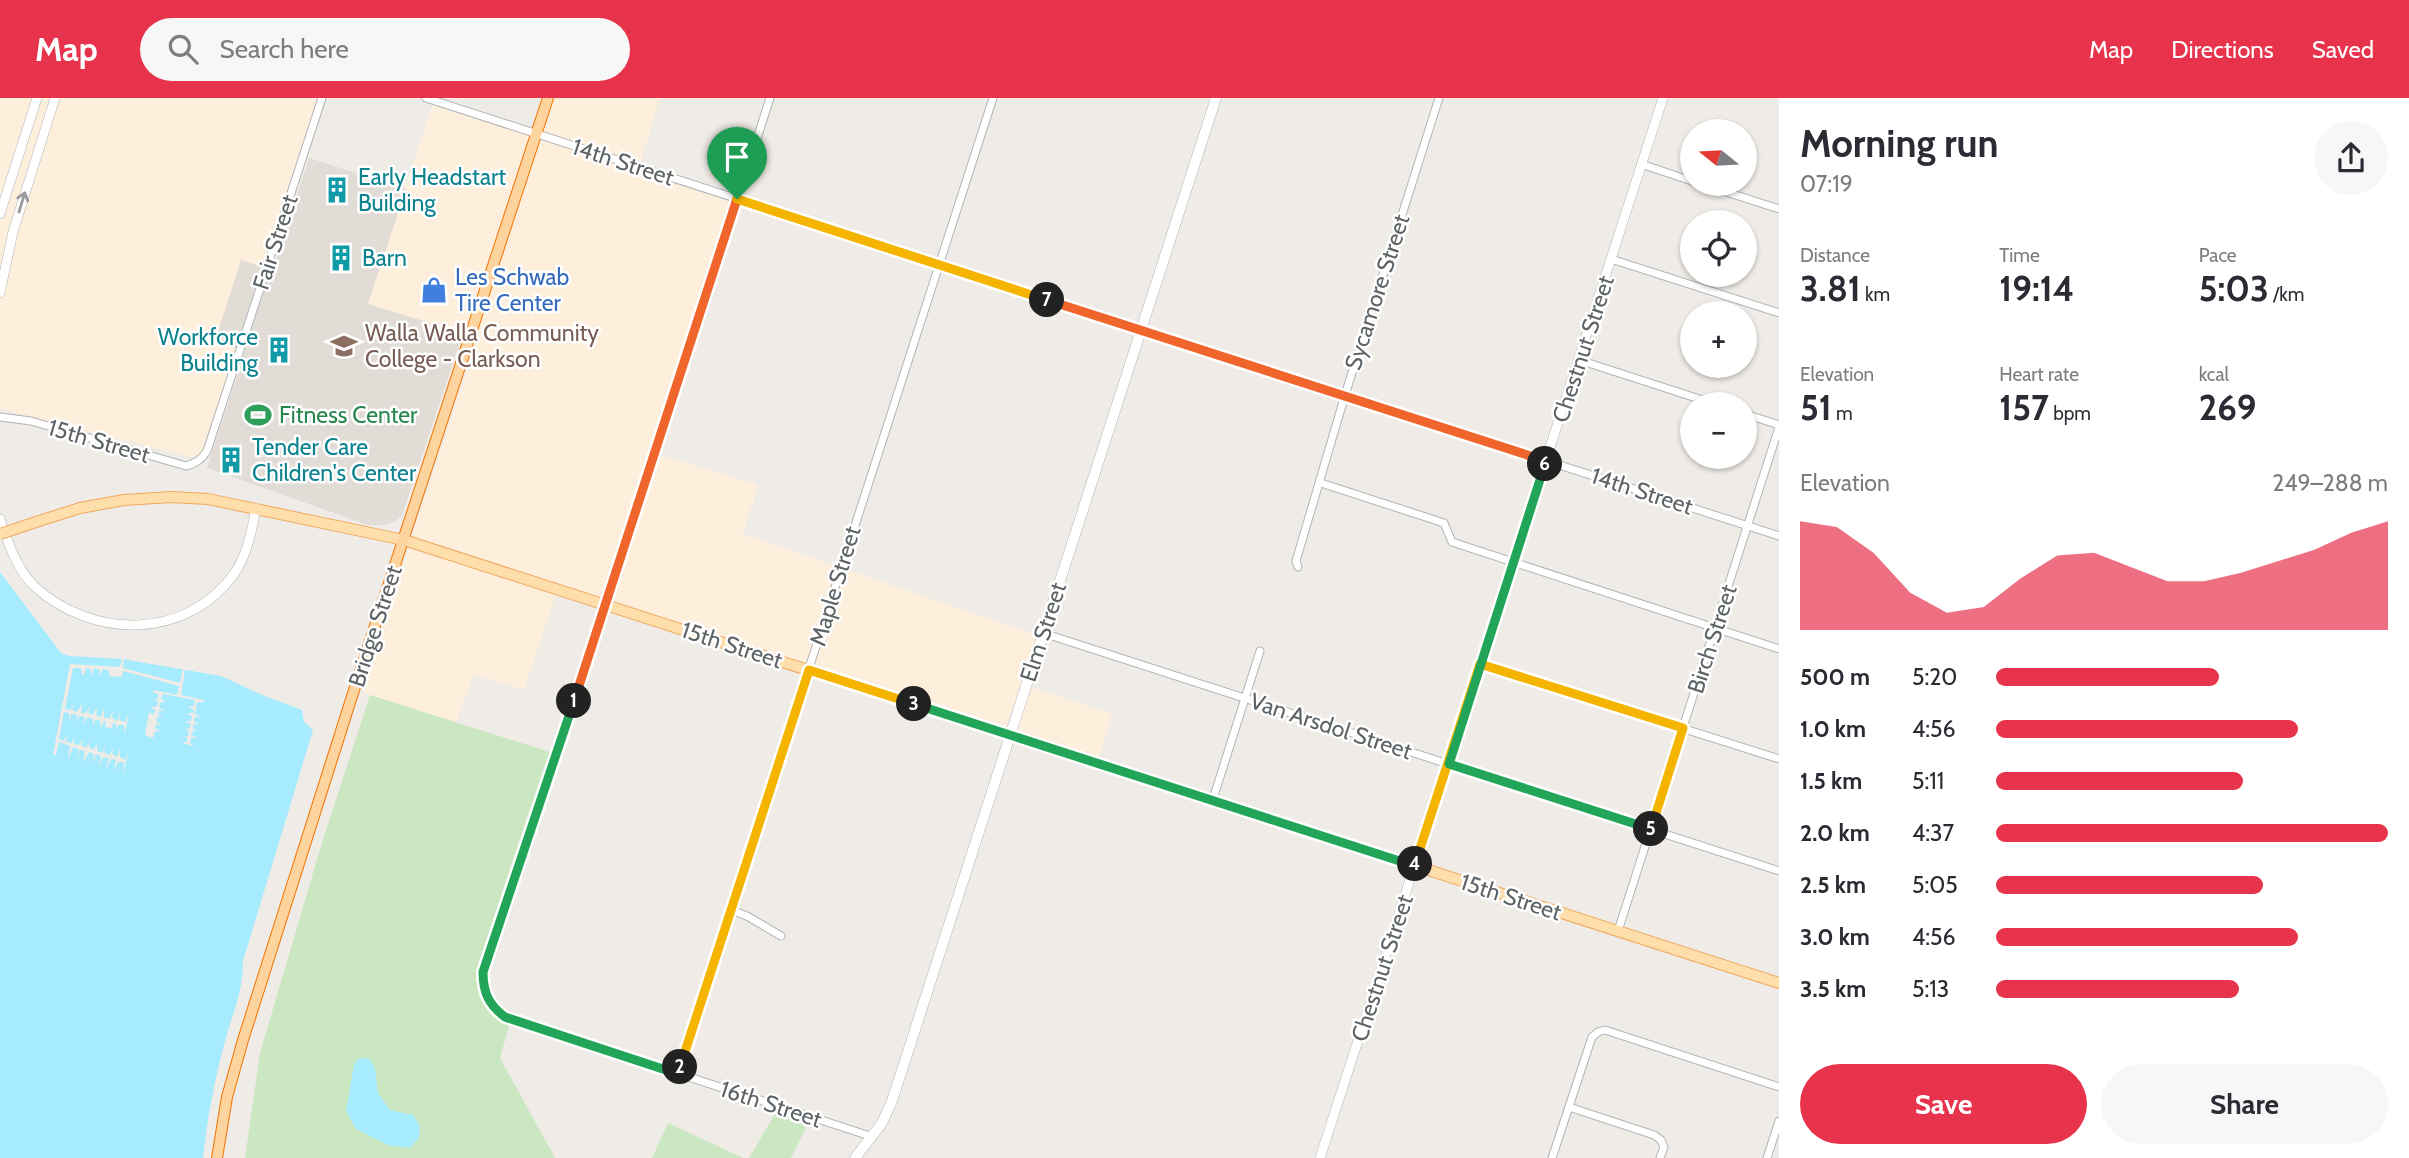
<!DOCTYPE html>
<meta charset="utf-8">
<style>
body{margin:0;font-family:Cabin,sans-serif;background:#f7f7f7;color:#2b2b33;height:100vh;display:flex;flex-direction:column;font-size:26px;white-space:nowrap}
*{box-sizing:border-box;margin:0}
p{font-size:23px;color:#7c7c81}
.icon{flex:none;width:38px;height:38px;fill:none;stroke:currentColor;stroke-width:2;stroke-linecap:round;stroke-linejoin:round}
.map{position:relative;flex:1;overflow:hidden}
.side{display:flex;flex-direction:column;background:#fff;width:630px}
.side>*{flex:none}
.needle{width:46px;rotate:288deg}
.tools{position:absolute;left:1680px;top:21px;display:grid;gap:14px}
.tools a{display:grid;place-items:center;width:77px;height:77px;border-radius:50%;background:#fff;box-shadow:0 2px 5px #0004;font-size:35px}
.pin{position:absolute;display:grid;place-items:center;width:60px;height:60px;color:#fff;margin:-72px -30px;border-radius:50% 50% 50% 0;rotate:-45deg;box-shadow:0 0 7px #0007}
.pin .icon{rotate:45deg}
.km{position:absolute;width:35px;height:35px;margin:-18px;border-radius:50%;background:#222;color:#fff;font-size:19px;line-height:35px;text-align:center}
.round{display:grid;place-items:center;flex:none;width:74px;height:74px;border-radius:37px;background:#f7f7f7}
.head{display:flex;align-items:center;justify-content:space-between;height:119px;padding:0 21px}
h1{font-size:38px;font-weight:700;line-height:52px}
.figures{display:grid;grid-template-columns:repeat(3,1fr);gap:10px;height:119px;padding:7px 21px}
.figures div{display:grid;align-content:center}
.figures b{font-size:35px;font-weight:700}
.figures small{font-size:19px;font-weight:400}
.figures p{font-size:19px}
.chart{height:196px;padding:14px 21px}
.chart p{display:flex;justify-content:space-between}
.chart svg{width:100%;height:126px;margin-top:7px;fill:#e8334c;opacity:.7}
.button{display:flex;gap:14px;margin-top:auto;padding:14px 21px}
.button a{flex:1;height:80px;border-radius:42px;background:#e8334c;color:#fff;font-size:28px;font-weight:700;line-height:80px;text-align:center}
.button a+a{background:#f7f7f7;color:#2b2b33}
ul{padding:0 21px;list-style:none;font-size:23px}
li{display:grid;grid-template-columns:112px 84px 1fr;align-items:center;height:52px}
li i{height:18px;border-radius:9px;background:#e8334c}
header{display:flex;align-items:center;gap:42px;box-sizing:border-box;height:98px;padding:0 35px;background:#e8334c;color:#fff}
header strong{font-size:33px}
nav{display:flex;gap:38px;margin-inline-start:auto;font-size:24px}
.search{width:490px;height:63px;background:#f7f7f7;display:flex;align-items:center;gap:18px;box-sizing:border-box;padding:0 24px;border-radius:38px;color:#7c7c81;font-size:26px}
main{display:flex;flex:1;min-height:0}
.map>svg:first-child{display:block}
.commercial{fill:#feefdc}
.education{fill:#e2dcd7}
.green{fill:#cae7c2}
.water{fill:#a7ebfe}
.pier{fill:#efebe6}
.lines{fill:none;stroke-linecap:round;stroke-linejoin:round}
.minor-casing{stroke:#b1b5b8;stroke-width:9}
.tertiary-casing{stroke:#b1b5b8;stroke-width:10}
.secondary-casing{stroke:#b0b5b8;stroke-width:11}
.primary-casing{stroke:#f1a75d;stroke-width:12}
.trunk-casing{stroke:#f37302;stroke-width:12}
.minor{stroke:#fff;stroke-width:7}
.tertiary{stroke:#fff;stroke-width:9}
.secondary{stroke:#fff;stroke-width:10}
.primary{stroke:#fedfac;stroke-width:10}
.trunk{stroke:#fdd49e;stroke-width:10}
.primary-bridge-casing{stroke:#f1a75d;stroke-width:12;stroke-linecap:butt}
.primary-bridge{stroke:#fedfac;stroke-width:10}
.oneway{stroke:#969a9c}
.split-1-casing{stroke:#fff;stroke-width:14}
.split-2-casing{stroke:#fff;stroke-width:14}
.split-3-casing{stroke:#fff;stroke-width:14}
.split-4-casing{stroke:#fff;stroke-width:14}
.split-5-casing{stroke:#fff;stroke-width:14}
.split-6-casing{stroke:#fff;stroke-width:14}
.split-7-casing{stroke:#fff;stroke-width:14}
.split-8-casing{stroke:#fff;stroke-width:14}
.split-1{stroke:#f0652b;stroke-width:9}
.split-2{stroke:#22a559;stroke-width:9}
.split-3{stroke:#f5b400;stroke-width:9}
.split-4{stroke:#22a559;stroke-width:9}
.split-5{stroke:#f5b400;stroke-width:9}
.split-6{stroke:#22a559;stroke-width:9}
.split-7{stroke:#f0652b;stroke-width:9}
.split-8{stroke:#f5b400;stroke-width:9}
.labels{text-anchor:middle;dominant-baseline:central;stroke-width:5;stroke-linejoin:round;paint-order:stroke}
.street-label{font-size:23px;fill:#5d6366;stroke:#fff}
.culture-label{font-size:23px;fill:#0d838f;stroke:#fff;text-anchor:start}
.shop-label{font-size:23px;fill:#366cbe;stroke:#fff;text-anchor:start}
.education-label{font-size:23px;fill:#785e54;stroke:#fff;text-anchor:start}
.leisure-label{font-size:23px;fill:#27864d;stroke:#fff;text-anchor:start}
</style>
<header>
<strong>Map</strong>
<div class="search"><svg class="icon" aria-label="search" viewBox="0 0 24 24"><circle cx="10" cy="10" r="6"/><path d="M15 15l6 6"/></svg>Search here</div>
<nav><a>Map</a><a>Directions</a><a>Saved</a></nav>
</header>
<main>
<div class="map">
<svg width="1779" height="1060" viewBox="0 0 1779 1060">
<rect width="100%" height="100%" fill="#efebe6"/>
<g class="commercial">
<path d="M0,0H322L201,358L195,360L0,311Z"/>
<path d="M548,0H660L639,69L737,101L654,355L758,387L743,436L1042,539L1027,588L1112,616L1098,665L558,491L524,592L474,576L456,624L363,595L419,419L478,241L367,206L434,3L536,36Z"/>
</g>
<path class="education" d="M309,60L406,91L368,206L463,235L402,417L394,424L383,427H368L207,370L245,253L215,243L241,162L273,172Z"/>
<g class="green">
<path d="M370,597L556,656L483,875L492,909L511,921L500,960L555,1060H245L260,955L321,748Z"/>
<path d="M779,1009L811,1019L791,1060H749Z"/>
<path d="M668,1025L743,1060H652Z"/>
</g>
<g class="water">
<path d="M0,474L61,555L69,558L122,561L221,578L262,597L302,612L304,624L313,632L243,863C243,896 232,916 224,947C214,984 207,1022 203,1060H0Z"/>
<path d="M359,960L370,961L375,971L378,995L390,1012L413,1017L420,1028L419,1040L410,1050L388,1047L356,1031L346,1013L354,967Z"/>
</g>
<path class="pier" d="M122,561H124L123,570L180,585L183,571L185,572L181,597L204,602V604H197L195,616L201,618L195,619L194,623L199,627L193,626V631L198,632L193,633L191,637L197,640H191L190,645L195,648L181,645L187,644V639L182,638H188L189,633L184,631H189L191,626L185,624L191,623L192,618L186,616L193,615L194,612L188,608H194L195,602L163,596L161,601L166,604H161L159,609L165,613L160,612L158,616L164,620L158,618L156,623L162,627L157,626L155,630L161,634L155,633L153,640L145,637L149,615L154,616L156,612L150,610L157,608L158,604L152,601L157,602L159,597L153,594L154,592L177,597L179,588L123,573L122,579L109,578V572L103,571L100,578V572L94,570L92,577L90,571L86,570L84,577L82,576L81,570H73L65,611L71,612L74,604L72,612L77,614L82,605L81,615H86L90,608L88,615L93,617L97,609L96,617L101,619L104,610V620H110L113,612L112,620L117,623L121,614L119,622L125,624L129,616L125,635L124,627H118L117,633L116,626L113,625L112,630L105,629L106,624L104,623L101,630L100,622H95L93,628V621L88,619L84,626L85,619L79,618L78,625L77,617L71,616L70,623L69,615L64,614L59,641L64,643L68,636L66,644L72,645L74,638V646L79,647L83,641L81,647L86,650L89,643V649L94,652L97,645V653L102,655L106,648L104,654L109,657L114,650L112,656L117,659L120,652V659L125,662L129,654L122,677L124,664H118L114,675L116,662L111,661L106,672L109,660L103,659L99,670L101,658L96,656L92,668L94,656L89,654L83,665L85,653L80,652L76,663L79,651L73,649L68,661L70,648L59,644L56,657H53L70,566L120,569Z"/>
<g class="lines">
<g class="minor-casing">
<g id="minor">
<path d="M426,0L1779,438"/>
<path d="M770,0L607,506L483,874C483,895 489,907 505,919L873,1039"/>
<path d="M1641,66L1692,83"/>
<path d="M1701,86L1779,111"/>
<path d="M1611,161L1779,215"/>
<path d="M1579,262L1715,306"/>
<path d="M1745,316L1779,327"/>
<path d="M0,319L31,323L186,368C196,365 201,362 207,353L322,0"/>
<path d="M1321,385L1444,425L1452,444L1779,551"/>
<path d="M1298,469L1296,463L1345,297L1439,0"/>
<path d="M1043,535L1779,773"/>
<path d="M1480,566L1779,661"/>
<path d="M1213,701L1260,553"/>
<path d="M731,812L747,818L781,838"/>
<path d="M1618,833L1779,329"/>
<path d="M678,976L993,0"/>
<path d="M1569,1009L1654,1037L1661,1042L1664,1049L1660,1060"/>
<path d="M1552,1060L1592,939L1598,934L1605,932L1779,989"/>
<path d="M1767,1060L1779,1023"/>
</g>
</g>
<g class="tertiary-casing">
<g id="tertiary">
<path d="M0,116L37,0"/>
<path d="M0,195L13,134L55,0"/>
<path d="M0,421C8,444 16,470 34,488C92,541 185,543 234,476C247,458 252,432 256,410"/>
<path d="M1320,1060L1663,0"/>
</g>
</g>
<g class="secondary-casing">
<path id="secondary" d="M855,1060L882,1025L892,1003L1216,0"/>
</g>
<g class="primary-casing">
<path id="primary" d="M36,424L80,410L124,402L171,399L208,401L404,442L1779,885"/>
</g>
<g class="trunk-casing">
<path id="trunk" d="M217,1060L227,999L243,942L354,592L548,0"/>
</g>
<use href="#minor" class="minor"/>
<use href="#tertiary" class="tertiary"/>
<use href="#secondary" class="secondary"/>
<use href="#primary" class="primary"/>
<use href="#trunk" class="trunk"/>
<g class="primary-bridge-casing">
<path id="primary-bridge" d="M0,436L36,424"/>
</g>
<use href="#primary-bridge" class="primary-bridge"/>
</g>
<defs><path id="oneway-shaft" d="M-6 0H5M1.5-3L5.5 0L1.5 3" fill="none" stroke-width="1.6" stroke-linecap="round" stroke-linejoin="round" transform="scale(1.75)"/></defs>
<use class="oneway" href="#oneway-shaft" transform="translate(22 104) rotate(-73)"/>
<g class="lines">
<g class="split-1-casing">
<path id="split-1" d="M574,603L737,101"/>
</g>
<g class="split-2-casing">
<path id="split-2" d="M574,603L483,874C483,895 489,907 505,919L678,976L680,969"/>
</g>
<g class="split-3-casing">
<path id="split-3" d="M680,969L809,572L914,606"/>
</g>
<g class="split-4-casing">
<path id="split-4" d="M914,606L1415,768V766"/>
</g>
<g class="split-5-casing">
<path id="split-5" d="M1415,766L1480,566L1683,630L1651,731"/>
</g>
<g class="split-6-casing">
<path id="split-6" d="M1545,366L1449,666L1651,731"/>
</g>
<g class="split-7-casing">
<path id="split-7" d="M1047,202L1546,363L1545,366"/>
</g>
<g class="split-8-casing">
<path id="split-8" d="M737,101L1047,202"/>
</g>
<use href="#split-1" class="split-1"/>
<use href="#split-2" class="split-2"/>
<use href="#split-3" class="split-3"/>
<use href="#split-4" class="split-4"/>
<use href="#split-5" class="split-5"/>
<use href="#split-6" class="split-6"/>
<use href="#split-7" class="split-7"/>
<use href="#split-8" class="split-8"/>
</g>
<defs>
<g id="building-bare" transform="scale(2.1)"><path d="M-4-6H4V6H1V3H-1V6H-4ZM-2.5-4.3h1.7v1.8h-1.7ZM.8-4.3h1.7v1.8H.8ZM-2.5-1h1.7V.8h-1.7ZM.8-1h1.7V.8H.8Z" fill="#0f9aa8" stroke="#fff" stroke-width="2.5" paint-order="stroke"/></g>
<g id="shop-bare" transform="scale(2.1)"><path d="M-5-2.5h2.3a2.7 3.5 0 0 1 5.4 0H5L5.5 6h-11ZM-1.5-2.5h3a1.5 2.3 0 0 0-3 0Z" fill="#3f7fe0" stroke="#fff" stroke-width="2.5" paint-order="stroke"/></g>
<g id="university-bare" transform="scale(2.1)"><path d="M0-5L7-2L0 1L-7-2ZM-4 1L0 2.5L4 1V4Q0 6-4 4Z" fill="#8d6e63" stroke="#fff" stroke-width="2.5" paint-order="stroke"/></g>
<g id="stadium-bare" transform="scale(2.1)"><path d="M0-5a6.5 5 0 1 0 0 10a6.5 5 0 1 0 0-10ZM-3.5-1.8h7v3.6h-7Z" fill="#2e9e5b" stroke="#fff" stroke-width="2.5" paint-order="stroke"/></g>
</defs>
<g fill-rule="evenodd">
<use href="#building-bare" x="337" y="92"/>
<use href="#building-bare" x="341" y="160"/>
<use href="#shop-bare" x="434" y="192"/>
<use href="#university-bare" x="344" y="248"/>
<use href="#building-bare" x="279" y="252"/>
<use href="#stadium-bare" x="258" y="317"/>
<use href="#building-bare" x="231" y="362"/>
</g>
<g class="labels">
<g class="street-label">
<text transform="translate(623 64) rotate(18)">14th Street</text>
<text transform="translate(275 144) rotate(-72)">Fair Street</text>
<text transform="translate(1377 194) rotate(-72)">Sycamore Street</text>
<text transform="translate(1583 251) rotate(-72)">Chestnut Street</text>
<text transform="translate(99 343) rotate(16)">15th Street</text>
<text transform="translate(1642 393) rotate(18)">14th Street</text>
<text transform="translate(835 488) rotate(-73)">Maple Street</text>
<text transform="translate(375 528) rotate(-72)">Bridge Street</text>
<text transform="translate(1043 534) rotate(-72)">Elm Street</text>
<text transform="translate(1712 541) rotate(-72)">Birch Street</text>
<text transform="translate(732 547) rotate(18)">15th Street</text>
<text transform="translate(1331 628) rotate(18)">Van Arsdol Street</text>
<text transform="translate(1511 799) rotate(18)">15th Street</text>
<text transform="translate(1382 870) rotate(-72)">Chestnut Street</text>
<text transform="translate(771 1006) rotate(18)">16th Street</text>
</g>
<g class="culture-label">
<text x="358" y="79">Early Headstart<tspan x="358" dy="26">Building</tspan></text>
<text x="362" y="160">Barn</text>
<text x="258" y="239" text-anchor="end">Workforce<tspan x="258" dy="26">Building</tspan></text>
<text x="252" y="349">Tender Care<tspan x="252" dy="26">Children's Center</tspan></text>
</g>
<g class="shop-label">
<text x="455" y="179">Les Schwab<tspan x="455" dy="26">Tire Center</tspan></text>
</g>
<g class="education-label">
<text x="365" y="235">Walla Walla Community<tspan x="365" dy="26">College - Clarkson</tspan></text>
</g>
<g class="leisure-label">
<text x="279" y="317">Fitness Center</text>
</g>
</g>
</svg>
<div class="tools">
<a><svg class="needle" viewBox="-14 -14 28 28"><path d="M0-13l5 13h-10z" fill="#e53935"/><path d="M0 13l5-13h-10z" fill="#7c7c81"/></svg></a>
<a><svg class="icon" aria-label="locate" viewBox="0 0 24 24"><circle cx="12" cy="12" r="6"/><path d="M12 2v4M12 18v4M2 12h4M18 12h4"/></svg></a>
<a>+</a>
<a>−</a>
</div>
<div class="pin" style="left:737px;top:101px;background:#1e9e55"><svg class="icon" aria-label="arrive" viewBox="0 0 24 24"><path d="M6 21V4h12l-3 4 3 4H6"/></svg></div>
<b class="km" style="left:574px;top:603px">1</b>
<b class="km" style="left:680px;top:969px">2</b>
<b class="km" style="left:914px;top:606px">3</b>
<b class="km" style="left:1415px;top:766px">4</b>
<b class="km" style="left:1651px;top:731px">5</b>
<b class="km" style="left:1545px;top:366px">6</b>
<b class="km" style="left:1047px;top:202px">7</b>
</div>
<section class="side">
<div class="head"><div><h1>Morning run</h1><p>07:19</p></div><a class="round"><svg class="icon" aria-label="share" viewBox="0 0 24 24"><path d="M12 15V3M7 8l5-5 5 5M5 13v7h14v-7"/></svg></a></div>
<div class="figures">
<div><p>Distance</p><b>3.81<small> km</small></b></div>
<div><p>Time</p><b>19:14</b></div>
<div><p>Pace</p><b>5:03<small> /km</small></b></div>
</div>
<div class="figures">
<div><p>Elevation</p><b>51<small> m</small></b></div>
<div><p>Heart rate</p><b>157<small> bpm</small></b></div>
<div><p>kcal</p><b>269</b></div>
</div>
<div class="chart"><p><span>Elevation</span>249–288 m</p>
<svg viewBox="0 0 160 44" preserveAspectRatio="none"><path d="M0 44V6L10 8L20 17L30 31L40 38L50 36L60 26L70 18L80 17L90 22L100 27L110 27L120 24L130 20L140 16L150 10L160 6V44z"/></svg>
</div>
<ul>
<li><b>500 m</b>5:20<i style="width:57%"></i></li>
<li><b>1.0 km</b>4:56<i style="width:77%"></i></li>
<li><b>1.5 km</b>5:11<i style="width:63%"></i></li>
<li><b>2.0 km</b>4:37<i style="width:100%"></i></li>
<li><b>2.5 km</b>5:05<i style="width:68%"></i></li>
<li><b>3.0 km</b>4:56<i style="width:77%"></i></li>
<li><b>3.5 km</b>5:13<i style="width:62%"></i></li>
</ul>
<div class="button"><a>Save</a><a>Share</a></div>
</section>
</main>
